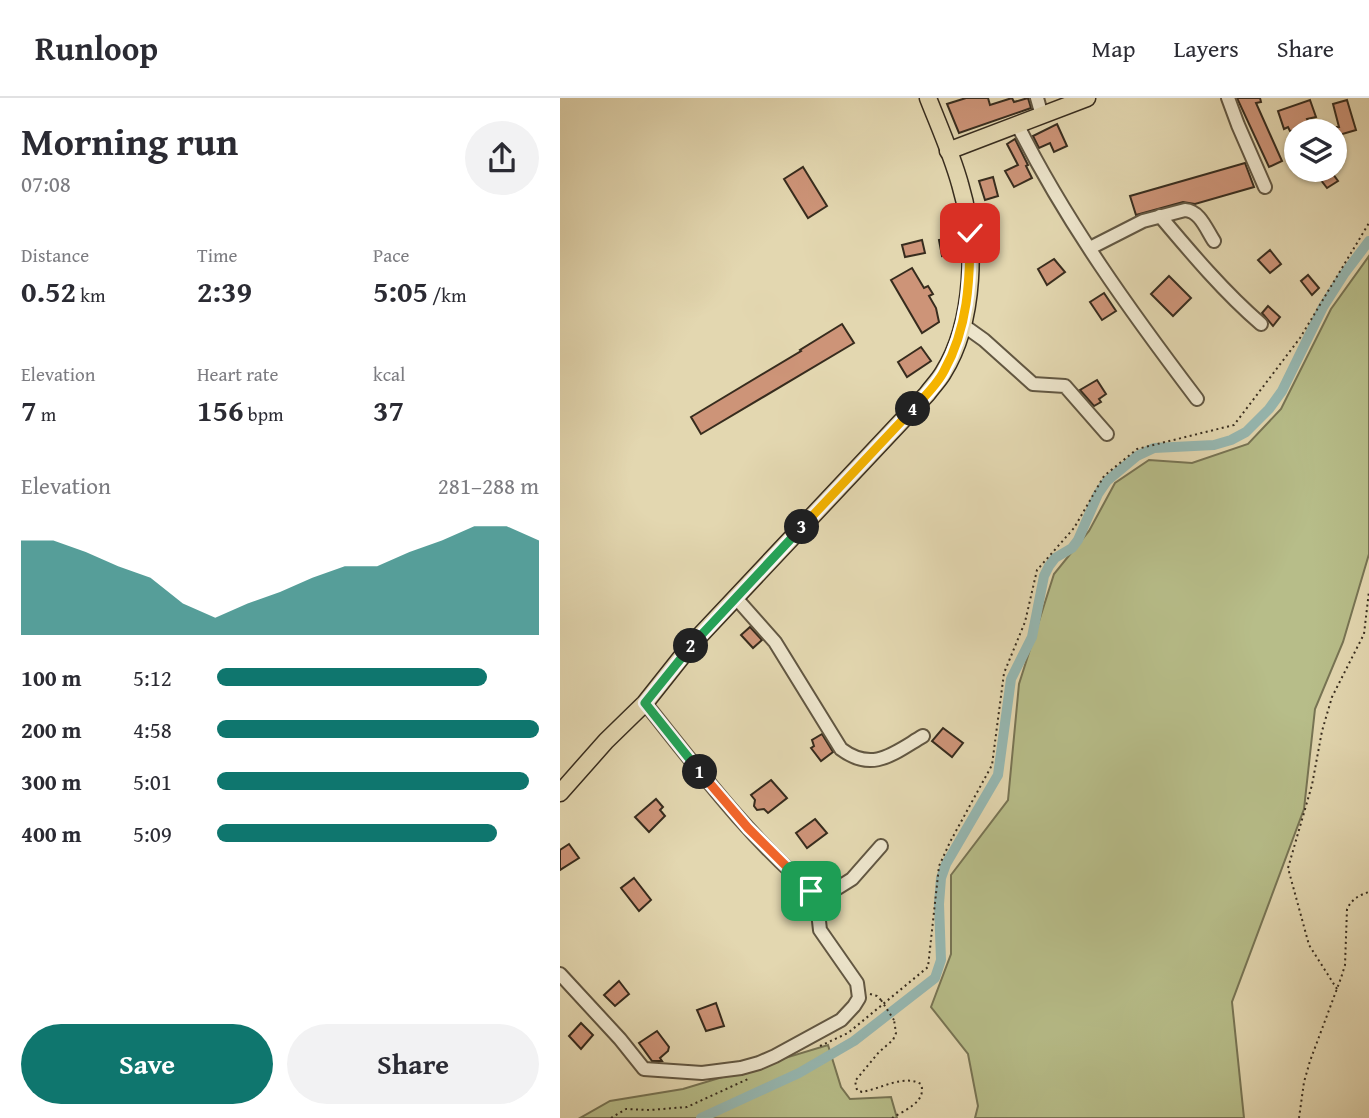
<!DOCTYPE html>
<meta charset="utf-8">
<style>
body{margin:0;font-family:"Gentium Book Plus",serif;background:#f2f2f3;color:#2b2b33;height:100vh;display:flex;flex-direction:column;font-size:26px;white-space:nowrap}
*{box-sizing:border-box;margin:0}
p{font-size:23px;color:#7c7c81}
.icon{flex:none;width:38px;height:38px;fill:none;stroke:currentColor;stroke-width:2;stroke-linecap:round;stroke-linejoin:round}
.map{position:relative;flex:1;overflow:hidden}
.drawer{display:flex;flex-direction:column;background:#fff;width:560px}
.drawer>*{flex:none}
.controls{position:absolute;left:724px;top:21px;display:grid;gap:14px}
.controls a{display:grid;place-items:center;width:63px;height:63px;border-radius:50%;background:#fff;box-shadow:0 2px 5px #0004;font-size:35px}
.pin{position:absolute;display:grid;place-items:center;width:60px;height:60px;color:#fff;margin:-30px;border-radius:14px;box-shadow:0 4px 10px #0006}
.km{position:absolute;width:35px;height:35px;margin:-18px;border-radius:50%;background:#222;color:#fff;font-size:19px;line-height:35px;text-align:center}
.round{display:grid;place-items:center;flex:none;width:74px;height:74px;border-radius:37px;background:#f2f2f3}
.summary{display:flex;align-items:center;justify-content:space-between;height:119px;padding:0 21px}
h1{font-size:38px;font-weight:700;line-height:52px}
.metrics{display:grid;grid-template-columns:repeat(3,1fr);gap:10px;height:119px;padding:7px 21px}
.metrics div{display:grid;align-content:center}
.metrics b{font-size:30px;font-weight:700}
.metrics small{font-size:19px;font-weight:400}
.metrics p{font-size:19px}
.chart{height:196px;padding:14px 21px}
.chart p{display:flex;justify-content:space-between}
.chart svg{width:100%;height:126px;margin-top:7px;fill:#0f766e;opacity:.7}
.primary-button{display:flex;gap:14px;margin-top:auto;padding:14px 21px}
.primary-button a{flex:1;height:80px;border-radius:42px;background:#0f766e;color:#fff;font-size:28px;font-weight:700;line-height:80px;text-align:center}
.primary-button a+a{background:#f2f2f3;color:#2b2b33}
ul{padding:0 21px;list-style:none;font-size:23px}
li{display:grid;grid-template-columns:112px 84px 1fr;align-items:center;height:52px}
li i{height:18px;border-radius:9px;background:#0f766e}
header{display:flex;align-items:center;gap:42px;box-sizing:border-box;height:98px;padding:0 35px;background:#fff;border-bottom:2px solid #e1e1e2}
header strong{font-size:33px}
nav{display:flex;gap:38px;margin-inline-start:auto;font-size:24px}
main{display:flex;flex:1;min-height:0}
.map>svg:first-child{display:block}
.green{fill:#b7bd89;stroke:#777454;stroke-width:2}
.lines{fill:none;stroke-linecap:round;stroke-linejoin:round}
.canal{stroke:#96b8b2;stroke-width:10}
.building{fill:#cd9478;stroke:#372c1e;stroke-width:2}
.minor-casing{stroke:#625742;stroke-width:16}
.major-casing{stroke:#372c1e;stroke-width:19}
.path{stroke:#372c1e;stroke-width:2;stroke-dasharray:2 3.5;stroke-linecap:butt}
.minor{stroke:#ede5cc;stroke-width:12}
.major{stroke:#e3d7b0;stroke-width:16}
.path-bridge{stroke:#372c1e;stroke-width:2;stroke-dasharray:2 3.5;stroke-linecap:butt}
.split-1-casing{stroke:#fff;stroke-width:14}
.split-2-casing{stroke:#fff;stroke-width:14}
.split-3-casing{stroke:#fff;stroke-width:14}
.split-4-casing{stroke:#fff;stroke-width:14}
.split-5-casing{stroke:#fff;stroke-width:14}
.split-1{stroke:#f0652b;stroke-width:9}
.split-2{stroke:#22a559;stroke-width:9}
.split-3{stroke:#22a559;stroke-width:9}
.split-4{stroke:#f5b400;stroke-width:9}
.split-5{stroke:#f5b400;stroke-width:9}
</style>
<header>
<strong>Runloop</strong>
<nav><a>Map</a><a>Layers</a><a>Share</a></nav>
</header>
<main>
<section class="drawer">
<div class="summary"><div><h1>Morning run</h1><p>07:08</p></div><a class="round"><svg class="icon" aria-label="share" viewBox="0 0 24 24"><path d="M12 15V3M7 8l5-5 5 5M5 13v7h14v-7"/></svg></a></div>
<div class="metrics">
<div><p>Distance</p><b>0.52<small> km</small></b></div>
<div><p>Time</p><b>2:39</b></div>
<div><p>Pace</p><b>5:05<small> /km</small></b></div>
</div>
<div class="metrics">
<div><p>Elevation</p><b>7<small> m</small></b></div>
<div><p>Heart rate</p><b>156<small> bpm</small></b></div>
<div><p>kcal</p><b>37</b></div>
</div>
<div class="chart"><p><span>Elevation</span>281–288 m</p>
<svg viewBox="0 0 160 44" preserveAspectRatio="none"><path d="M0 44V11L10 11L20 15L30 20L40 24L50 33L60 38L70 33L80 29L90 24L100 20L110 20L120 15L130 11L140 6L150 6L160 11V44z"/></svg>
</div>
<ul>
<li><b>100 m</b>5:12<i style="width:84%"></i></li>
<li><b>200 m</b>4:58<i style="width:100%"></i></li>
<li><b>300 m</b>5:01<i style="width:97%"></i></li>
<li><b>400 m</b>5:09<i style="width:87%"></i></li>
</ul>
<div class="primary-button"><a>Save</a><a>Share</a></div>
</section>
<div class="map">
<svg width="809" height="1020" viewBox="0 0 809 1020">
<rect width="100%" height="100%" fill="#e3d7b0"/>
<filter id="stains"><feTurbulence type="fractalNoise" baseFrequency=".00286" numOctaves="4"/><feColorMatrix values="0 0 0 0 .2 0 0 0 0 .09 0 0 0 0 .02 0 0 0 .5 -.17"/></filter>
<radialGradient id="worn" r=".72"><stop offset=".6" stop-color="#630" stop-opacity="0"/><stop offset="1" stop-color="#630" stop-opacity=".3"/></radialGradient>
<g class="green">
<path d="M809,158V456L783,544L755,611L744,711L672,904L684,1020H415L418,1008L408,956L371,909L391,856V777L448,702L459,586L494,476L529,433L555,385L589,362L632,365L688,346L721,311L771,211Z"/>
<path d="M268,947L281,989L290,1001L331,999L337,1020H20L50,1003L123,991Z"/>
</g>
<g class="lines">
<path class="canal" d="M141,1020L239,975L294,943L375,880L381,862L379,806L381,780L386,766L438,677L451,581L472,539L484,478L489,468L495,460L512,450L518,442L538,396L547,383L577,358L594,350L654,347L671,342L686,334L709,311L722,293L763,209L784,176L809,143"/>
</g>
<g class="building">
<path d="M406,0H428L430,7L452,0L454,4L468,0L471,10L399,35L387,6Z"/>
<path d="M677,0H700L701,4L696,5L722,63L709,69Z"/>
<path d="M750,2L756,19L747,21L752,33H730L728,29L724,31L718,13Z"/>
<path d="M787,2L796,32L779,37L777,29H779L773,6Z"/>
<path d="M497,26L507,48L494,54L490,45L479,50L473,38Z"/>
<path d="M455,41L468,67L466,68L472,80L454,89L445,73L458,67L447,46Z"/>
<path d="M685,65L694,89L635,106L623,104L576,117L570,98Z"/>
<path d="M243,69L267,108L248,120L224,81Z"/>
<path d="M764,72H770L778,83L767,90L757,77Z"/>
<path d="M433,79L438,98L425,102L419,83Z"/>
<path d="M394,139L397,155L382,158L379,142Z"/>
<path d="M362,142L365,155L345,159L342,147Z"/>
<path d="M710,152L721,166L710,175L698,162Z"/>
<path d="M494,161L505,174L487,187L478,171Z"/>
<path d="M352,170L364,190L368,188L373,196L369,198L376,210L379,224L362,235L331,182Z"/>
<path d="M748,177L759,190L752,197L741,183Z"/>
<path d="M609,178L631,200L613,218L591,196Z"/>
<path d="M544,195L556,213L542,222L530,204Z"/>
<path d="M708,208L720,219L713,228L702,215Z"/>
<path d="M282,226L294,245L141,336L131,319L241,253L240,252Z"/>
<path d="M361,249L371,263L347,279L338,264Z"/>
<path d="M537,282L546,296L539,301L541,304L534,308L520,292Z"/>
<path d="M190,529L202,542L193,550L181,537Z"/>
<path d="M383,630L403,645L392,659L372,643Z"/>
<path d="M262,636L273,654L261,663L251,650L254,648L252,642Z"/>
<path d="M211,682L227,700L208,715L204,711L197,712L194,708L195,702L191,697Z"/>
<path d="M96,701L103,709L100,712L105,718L89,734L75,719Z"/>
<path d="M255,721L267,735L247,750L236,735Z"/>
<path d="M9,746L19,760L0,772V752Z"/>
<path d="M74,780L91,802L79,813L61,790Z"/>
<path d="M59,883L69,896L55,908L44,897Z"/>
<path d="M156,905L164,928L146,933L137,912Z"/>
<path d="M21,925L33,937L21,951L9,938Z"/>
<path d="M97,933L109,949L108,953L100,960L102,963H92L79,945Z"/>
</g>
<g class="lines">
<g class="minor-casing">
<g id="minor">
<path d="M477,0L482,18"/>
<path d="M668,0L678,27L705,89"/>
<path d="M457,26C506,124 571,214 637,301"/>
<path d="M600,118C632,156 664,194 701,226"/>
<path d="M530,150L583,123L625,112C640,113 646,131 654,143"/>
<path d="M403,227L424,242L473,286L505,288L547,336"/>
<path d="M176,500L215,544L281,651C313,675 334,655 363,638"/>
<path d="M256,796L276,791L292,781L321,748"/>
<path d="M0,876L60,941L84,971L142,975L181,970L199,965L215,958L281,922L294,908L299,900L297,885L260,832L256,796C190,741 138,671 85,605"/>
</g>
</g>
<g class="major-casing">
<g id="major">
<path d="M388,53L527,0"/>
<path d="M0,695L46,643L85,605L131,547L367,296C372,289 379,282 383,275C415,224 417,142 400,86C392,57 379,28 368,0"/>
</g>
</g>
<g class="path">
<path d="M777,891L749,847L728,770L752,687L762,633L772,599L804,536L809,493"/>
<path d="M310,896L317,898L321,902"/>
<path d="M260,948L288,935L368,869L379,768L390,744L432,667L444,575L465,524L477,472L514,430L544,378L577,351L674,327L740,240L809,125"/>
<path d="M51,1020L66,1011L90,1012L127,1009L188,981"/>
<path d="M332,1020C345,1012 367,1004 361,986C344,976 320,991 302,994L297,992L295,983L319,954L333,942L336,935L334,922"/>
<path d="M739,1020L744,984L750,963L781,880L785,867L787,811C792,801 799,797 809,794"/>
</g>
<use href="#minor" class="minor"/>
<use href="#major" class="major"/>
<path class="path-bridge" d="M321,902L334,922"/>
</g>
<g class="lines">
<g class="split-1-casing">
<path id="split-1" d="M140,674L188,730L251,793"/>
</g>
<g class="split-2-casing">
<path id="split-2" d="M131,548L85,605L140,674"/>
</g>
<g class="split-3-casing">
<path id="split-3" d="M131,548L242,429"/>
</g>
<g class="split-4-casing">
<path id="split-4" d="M242,429L353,311"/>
</g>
<g class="split-5-casing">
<path id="split-5" d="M353,311C364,299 377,287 384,273C408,230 410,183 410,135"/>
</g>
<use href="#split-1" class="split-1"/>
<use href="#split-2" class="split-2"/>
<use href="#split-3" class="split-3"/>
<use href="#split-4" class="split-4"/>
<use href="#split-5" class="split-5"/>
</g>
<rect width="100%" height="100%" filter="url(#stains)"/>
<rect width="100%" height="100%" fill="url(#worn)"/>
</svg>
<div class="controls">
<a><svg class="icon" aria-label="layers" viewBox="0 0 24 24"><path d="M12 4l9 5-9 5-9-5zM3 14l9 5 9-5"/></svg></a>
</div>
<div class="pin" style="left:251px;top:793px;background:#1e9e55"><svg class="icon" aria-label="arrive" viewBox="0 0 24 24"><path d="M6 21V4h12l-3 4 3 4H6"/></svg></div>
<div class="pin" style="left:410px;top:135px;background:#d93025"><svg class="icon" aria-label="check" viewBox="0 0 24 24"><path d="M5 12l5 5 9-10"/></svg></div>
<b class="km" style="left:140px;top:674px">1</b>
<b class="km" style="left:131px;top:548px">2</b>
<b class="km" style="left:242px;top:429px">3</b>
<b class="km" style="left:353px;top:311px">4</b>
</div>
</main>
